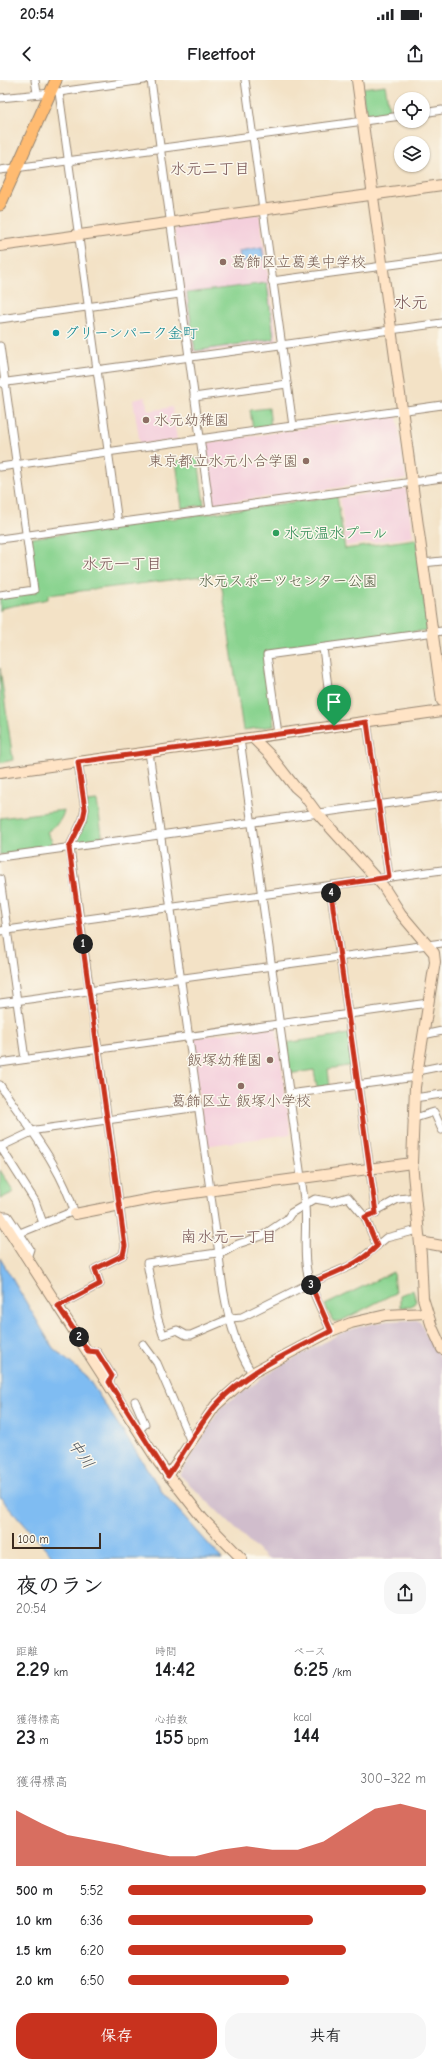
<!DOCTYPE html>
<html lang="ja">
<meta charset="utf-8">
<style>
body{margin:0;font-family:"Comic Neue","Klee One",sans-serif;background:#f6f6f6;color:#202124;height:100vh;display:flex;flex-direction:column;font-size:15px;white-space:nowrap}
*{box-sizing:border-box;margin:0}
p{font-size:13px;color:#757577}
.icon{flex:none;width:22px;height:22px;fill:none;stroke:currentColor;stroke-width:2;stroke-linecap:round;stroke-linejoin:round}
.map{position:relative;height:1479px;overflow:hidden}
.side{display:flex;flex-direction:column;background:#fff;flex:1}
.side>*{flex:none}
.buttons{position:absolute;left:394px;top:12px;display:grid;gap:8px}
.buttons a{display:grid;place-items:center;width:36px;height:36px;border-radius:50%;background:#fff;box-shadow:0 1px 3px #0004;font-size:20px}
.scale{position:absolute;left:12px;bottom:10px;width:89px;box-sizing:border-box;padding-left:4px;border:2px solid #3b2a1e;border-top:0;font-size:11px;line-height:14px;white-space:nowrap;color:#3b2a1e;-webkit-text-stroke:3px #fbf7ec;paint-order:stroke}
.pin{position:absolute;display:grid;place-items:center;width:34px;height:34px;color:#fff;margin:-41px -17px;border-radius:50% 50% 50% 0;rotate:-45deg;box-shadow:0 0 4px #0007}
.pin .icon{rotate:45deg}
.km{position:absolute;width:20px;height:20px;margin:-10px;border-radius:50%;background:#222;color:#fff;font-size:11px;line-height:20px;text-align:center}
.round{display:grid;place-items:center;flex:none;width:42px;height:42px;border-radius:16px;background:#f6f6f6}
.head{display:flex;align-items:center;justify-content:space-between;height:68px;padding:0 16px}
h1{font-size:22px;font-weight:700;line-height:30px}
.stats{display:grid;grid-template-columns:repeat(3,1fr);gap:6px;height:68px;padding:4px 16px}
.stats div{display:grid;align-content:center}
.stats b{font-size:20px;font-weight:700}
.stats small{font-size:11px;font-weight:400}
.stats p{font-size:11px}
.chart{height:112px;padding:8px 16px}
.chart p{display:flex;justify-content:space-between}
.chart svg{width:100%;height:72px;margin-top:4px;fill:#c8321e;opacity:.7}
.primary-button{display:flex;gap:8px;margin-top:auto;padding:8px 16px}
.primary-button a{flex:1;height:46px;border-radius:16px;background:#c8321e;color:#fff;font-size:16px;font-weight:700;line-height:46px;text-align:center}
.primary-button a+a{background:#f6f6f6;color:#202124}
ul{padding:0 16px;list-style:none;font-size:13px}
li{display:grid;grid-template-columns:64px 48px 1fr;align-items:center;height:30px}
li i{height:10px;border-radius:5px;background:#c8321e}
.status{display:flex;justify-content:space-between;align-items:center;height:28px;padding:0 20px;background:#fff;direction:ltr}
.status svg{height:11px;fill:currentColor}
header{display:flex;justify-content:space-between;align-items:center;height:52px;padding:0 16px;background:#fff;font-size:18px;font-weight:700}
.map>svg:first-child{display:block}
.built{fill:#f4cfdc}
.industrial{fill:#d0bdcc}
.green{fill:#89d38f;stroke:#627e56}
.water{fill:#7fbcf2;stroke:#5d7388}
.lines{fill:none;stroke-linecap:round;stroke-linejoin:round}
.street-casing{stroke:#978672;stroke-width:9}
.secondary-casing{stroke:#978672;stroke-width:12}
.primary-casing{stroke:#978672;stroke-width:13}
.street{stroke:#fff;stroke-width:7}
.secondary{stroke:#ffe4c6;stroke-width:10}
.primary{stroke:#ffbb71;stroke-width:11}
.route-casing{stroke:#fff;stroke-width:8}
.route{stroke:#c8321e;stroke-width:5}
.education-dot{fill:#8d6e63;stroke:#fbf7ec;stroke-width:1.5}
.culture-dot{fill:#0f9aa8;stroke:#fbf7ec;stroke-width:1.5}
.leisure-dot{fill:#2e9e5b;stroke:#fbf7ec;stroke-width:1.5}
.labels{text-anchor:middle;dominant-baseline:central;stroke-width:3;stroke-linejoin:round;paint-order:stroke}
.education-label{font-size:15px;fill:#785e54;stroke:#fbf7ec;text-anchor:start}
.culture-label{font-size:15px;fill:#0d838f;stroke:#fbf7ec;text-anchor:start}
.leisure-label{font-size:15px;fill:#27864d;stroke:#fbf7ec;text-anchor:start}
.park-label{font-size:15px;fill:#525d40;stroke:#fbf7ec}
.neighbourhood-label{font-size:16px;fill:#775454;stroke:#fbf7ec}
.water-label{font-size:16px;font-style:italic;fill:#4f565e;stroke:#fbf7ec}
.quarter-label{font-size:17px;fill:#775454;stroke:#fbf7ec}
</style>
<div class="status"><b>20:54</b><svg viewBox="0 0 49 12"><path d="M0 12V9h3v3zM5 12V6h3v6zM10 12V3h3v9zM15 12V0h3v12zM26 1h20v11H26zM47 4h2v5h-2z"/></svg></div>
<header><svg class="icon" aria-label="back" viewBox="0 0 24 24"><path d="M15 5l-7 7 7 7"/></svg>Fleetfoot<svg class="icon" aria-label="share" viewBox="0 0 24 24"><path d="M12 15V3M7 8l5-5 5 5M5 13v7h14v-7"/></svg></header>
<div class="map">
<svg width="442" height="1479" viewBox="0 0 442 1479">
<rect width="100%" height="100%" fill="#fbf7ec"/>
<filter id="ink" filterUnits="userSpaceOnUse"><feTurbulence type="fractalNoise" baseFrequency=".025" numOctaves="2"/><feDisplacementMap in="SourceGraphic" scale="8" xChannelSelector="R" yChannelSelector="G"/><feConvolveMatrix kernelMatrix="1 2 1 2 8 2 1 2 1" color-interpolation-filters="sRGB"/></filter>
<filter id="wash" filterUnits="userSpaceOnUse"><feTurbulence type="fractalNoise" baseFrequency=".012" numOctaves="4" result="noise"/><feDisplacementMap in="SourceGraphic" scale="16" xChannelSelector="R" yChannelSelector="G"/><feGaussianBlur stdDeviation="0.9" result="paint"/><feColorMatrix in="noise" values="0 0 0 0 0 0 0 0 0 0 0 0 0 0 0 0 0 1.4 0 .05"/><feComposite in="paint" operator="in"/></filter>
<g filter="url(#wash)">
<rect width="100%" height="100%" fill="#f3e2c6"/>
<g class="built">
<path d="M258,134L260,136L277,260L276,262L192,274L174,151L176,147Z"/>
<path d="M145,317L148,331L172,327L177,360L140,364L133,320Z"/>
<path d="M394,335L397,337L406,399L213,424L206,363Z"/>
<path d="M406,408L413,457L346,466L340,418Z"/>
<path d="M276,946L291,1054L205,1066L192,958Z"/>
</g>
<path class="industrial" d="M417,1240L421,1243L427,1257L442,1281V1479H267L180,1395L221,1327L277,1288L341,1253L362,1246L387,1241Z"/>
<g class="green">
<path d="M385,5L390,34L366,38L362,8Z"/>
<path d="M267,203L274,259L195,271L187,213Z"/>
<path d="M269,328L271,347L253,349L250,330Z"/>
<path d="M198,378L204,425L182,428L176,381Z"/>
<path d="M337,416L345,469L416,459L428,550L265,573L274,646L243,650L220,494L48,515V519L2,528L0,531V517L37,512L30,460L31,458Z"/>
<path d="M0,588L13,680L0,683Z"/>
<path d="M97,721L103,761L73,765L87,722Z"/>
<path d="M64,730C62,741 56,745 47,752L55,767L0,775V738Z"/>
<path d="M349,954L354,985L328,989L330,1007L317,1008L314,990L288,994L285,963Z"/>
<path d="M0,1090L14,1112L0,1119Z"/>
<path d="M393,1192L395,1213L339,1242L333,1241L325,1225Z"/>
<path d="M413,1210L416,1221L411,1227H400V1215Z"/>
</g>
<g class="water">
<path d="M262,167L264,179L241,182L239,171Z"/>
<path d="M0,1178L53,1268L87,1297L163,1413L222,1479H55L0,1417Z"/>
</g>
</g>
<g filter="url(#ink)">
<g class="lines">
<g class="street-casing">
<g id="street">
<path d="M35,0L37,13"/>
<path d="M151,0L210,430"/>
<path d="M245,0L293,346"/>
<path d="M52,10L59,12L118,443"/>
<path d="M59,12L144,0"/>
<path d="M0,18L51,13"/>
<path d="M423,33L442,30"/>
<path d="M0,90L401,36"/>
<path d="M272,201L442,178"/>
<path d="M0,239L180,214"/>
<path d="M0,266L34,510L0,515"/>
<path d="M0,303L442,243"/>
<path d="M194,317L287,304"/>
<path d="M0,387L442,325"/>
<path d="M0,459L442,398"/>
<path d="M423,483L442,481"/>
<path d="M323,568L333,646"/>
<path d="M367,642L389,797"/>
<path d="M278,654L267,575L442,551"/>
<path d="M240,659L305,1126C307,1148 303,1170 307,1191C311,1212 323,1232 331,1251"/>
<path d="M149,672L219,1174C222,1211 231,1262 252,1293"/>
<path d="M69,768L83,739L85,729L78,682"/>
<path d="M0,777L442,716"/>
<path d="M0,799L25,979"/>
<path d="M330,806L376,1133"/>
<path d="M0,851L442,790"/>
<path d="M0,923L442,863"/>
<path d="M423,955L442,951"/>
<path d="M0,983L428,923"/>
<path d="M417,991L442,986"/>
<path d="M0,1005C27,1046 61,1085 75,1134"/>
<path d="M289,1014L416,997"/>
<path d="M414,1018L442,1014"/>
<path d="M412,1039L434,1032L442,1050"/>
<path d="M0,1066L35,1121L43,1143"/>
<path d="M0,1067L36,1050L199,1027"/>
<path d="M0,1136H8L30,1169L27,1178"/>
<path d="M365,1137L398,1119L416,1117"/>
<path d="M20,1153L74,1131"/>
<path d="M377,1166L365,1137L348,1117L332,1122L315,1119L291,1133L287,1139L262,1156L238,1164L224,1172L147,1183L157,1236L163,1255L177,1250L186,1255H191L231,1238L242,1237L310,1203L355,1184L386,1158L418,1150"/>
<path d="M58,1226L100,1204L95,1189L123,1175L125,1166L70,768"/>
<path d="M143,1264L157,1283L191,1362"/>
<path d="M88,1271L97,1272L112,1296L109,1302"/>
<path d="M135,1321L145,1344L139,1350"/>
</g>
</g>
<g class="secondary-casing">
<g id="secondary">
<path d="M357,0L442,621"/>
<path d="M0,166L442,105"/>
<path d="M253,658L270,675L295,707L303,714L317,733L383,806L401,834L434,873L435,882L415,1007L412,1083L421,1175L423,1218L432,1247L442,1269"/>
<path d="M0,693L442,631"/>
<path d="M75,1134L156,1118L412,1083"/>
<path d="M0,1136L159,1383L203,1439L242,1479"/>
<path d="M420,1162L442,1166"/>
<path d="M168,1396L215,1326L252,1293L331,1251L351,1243L386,1235L426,1233"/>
</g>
</g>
<g class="primary-casing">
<path id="primary" d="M0,125L56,0"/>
</g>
<use href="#street" class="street"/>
<use href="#secondary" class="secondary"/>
<use href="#primary" class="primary"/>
</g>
</g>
<g class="lines" filter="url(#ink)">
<g class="route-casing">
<path id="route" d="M367,642L389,797L330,806L376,1133L365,1137L377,1166C358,1185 335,1193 310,1203L331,1251C291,1272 247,1290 216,1325C198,1346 184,1372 168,1396L109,1302L112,1296L97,1272L88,1271L58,1226L100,1204L95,1189L123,1175L125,1166L69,768L83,739L85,729L78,682Z"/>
</g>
<use href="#route" class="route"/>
</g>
<g class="education-dot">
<circle cx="223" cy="182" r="4"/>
<circle cx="146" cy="340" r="4"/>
<circle cx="306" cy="381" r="4"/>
<circle cx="270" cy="980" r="4"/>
<circle cx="241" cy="1006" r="4"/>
</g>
<circle class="culture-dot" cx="56" cy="253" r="4"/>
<circle class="leisure-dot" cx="276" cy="453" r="4"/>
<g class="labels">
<g class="education-label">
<text x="231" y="182">葛飾区立葛美中学校</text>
<text x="154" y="340">水元幼稚園</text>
<text x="298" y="381" text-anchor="end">東京都立水元小合学園</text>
<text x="262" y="980" text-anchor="end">飯塚幼稚園</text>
<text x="241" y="1021" text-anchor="middle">葛飾区立 飯塚小学校</text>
</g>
<g class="culture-label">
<text x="64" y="253">グリーンパーク金町</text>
</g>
<g class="leisure-label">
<text x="284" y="453">水元温水プール</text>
</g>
<g class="park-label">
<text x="288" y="501">水元スポーツセンター公園</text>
</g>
<g class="neighbourhood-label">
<text x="210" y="89">水元二丁目</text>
<text x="122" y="484">水元一丁目</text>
<text x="229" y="1157">南水元一丁目</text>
</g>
<g class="water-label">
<text transform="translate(81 1374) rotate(55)">中川</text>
</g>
<g class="quarter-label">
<text x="411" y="222">水元</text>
</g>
</g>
</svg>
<div class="buttons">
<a><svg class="icon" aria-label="locate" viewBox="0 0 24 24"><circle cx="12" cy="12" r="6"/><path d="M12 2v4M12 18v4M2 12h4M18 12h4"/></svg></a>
<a><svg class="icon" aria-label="layers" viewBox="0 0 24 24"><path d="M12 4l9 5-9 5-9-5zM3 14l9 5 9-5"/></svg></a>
</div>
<div class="scale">100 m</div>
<div class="pin" style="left:334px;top:646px;background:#1e9e55"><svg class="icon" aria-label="arrive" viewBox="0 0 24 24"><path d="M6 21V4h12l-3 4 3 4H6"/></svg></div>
<b class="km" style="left:83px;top:864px">1</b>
<b class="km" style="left:79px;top:1257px">2</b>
<b class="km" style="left:311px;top:1205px">3</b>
<b class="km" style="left:331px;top:813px">4</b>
</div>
<section class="side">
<div class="head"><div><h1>夜のラン</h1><p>20:54</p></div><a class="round"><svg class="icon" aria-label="share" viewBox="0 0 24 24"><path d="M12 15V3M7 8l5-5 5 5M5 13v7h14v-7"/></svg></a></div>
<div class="stats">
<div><p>距離</p><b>2.29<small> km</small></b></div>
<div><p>時間</p><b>14:42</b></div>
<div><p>ペース</p><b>6:25<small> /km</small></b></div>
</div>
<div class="stats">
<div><p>獲得標高</p><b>23<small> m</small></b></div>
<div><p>心拍数</p><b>155<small> bpm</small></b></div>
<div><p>kcal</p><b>144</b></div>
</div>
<div class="chart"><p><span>獲得標高</span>300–322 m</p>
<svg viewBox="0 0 160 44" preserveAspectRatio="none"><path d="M0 44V10L10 18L20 25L30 28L40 31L50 35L60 38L70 38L80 34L90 32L100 34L110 34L120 29L130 19L140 9L150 6L160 10V44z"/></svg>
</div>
<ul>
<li><b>500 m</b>5:52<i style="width:100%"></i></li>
<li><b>1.0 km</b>6:36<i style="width:62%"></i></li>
<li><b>1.5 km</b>6:20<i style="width:73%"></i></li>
<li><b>2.0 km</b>6:50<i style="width:54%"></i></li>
</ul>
<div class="primary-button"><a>保存</a><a>共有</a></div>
</section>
